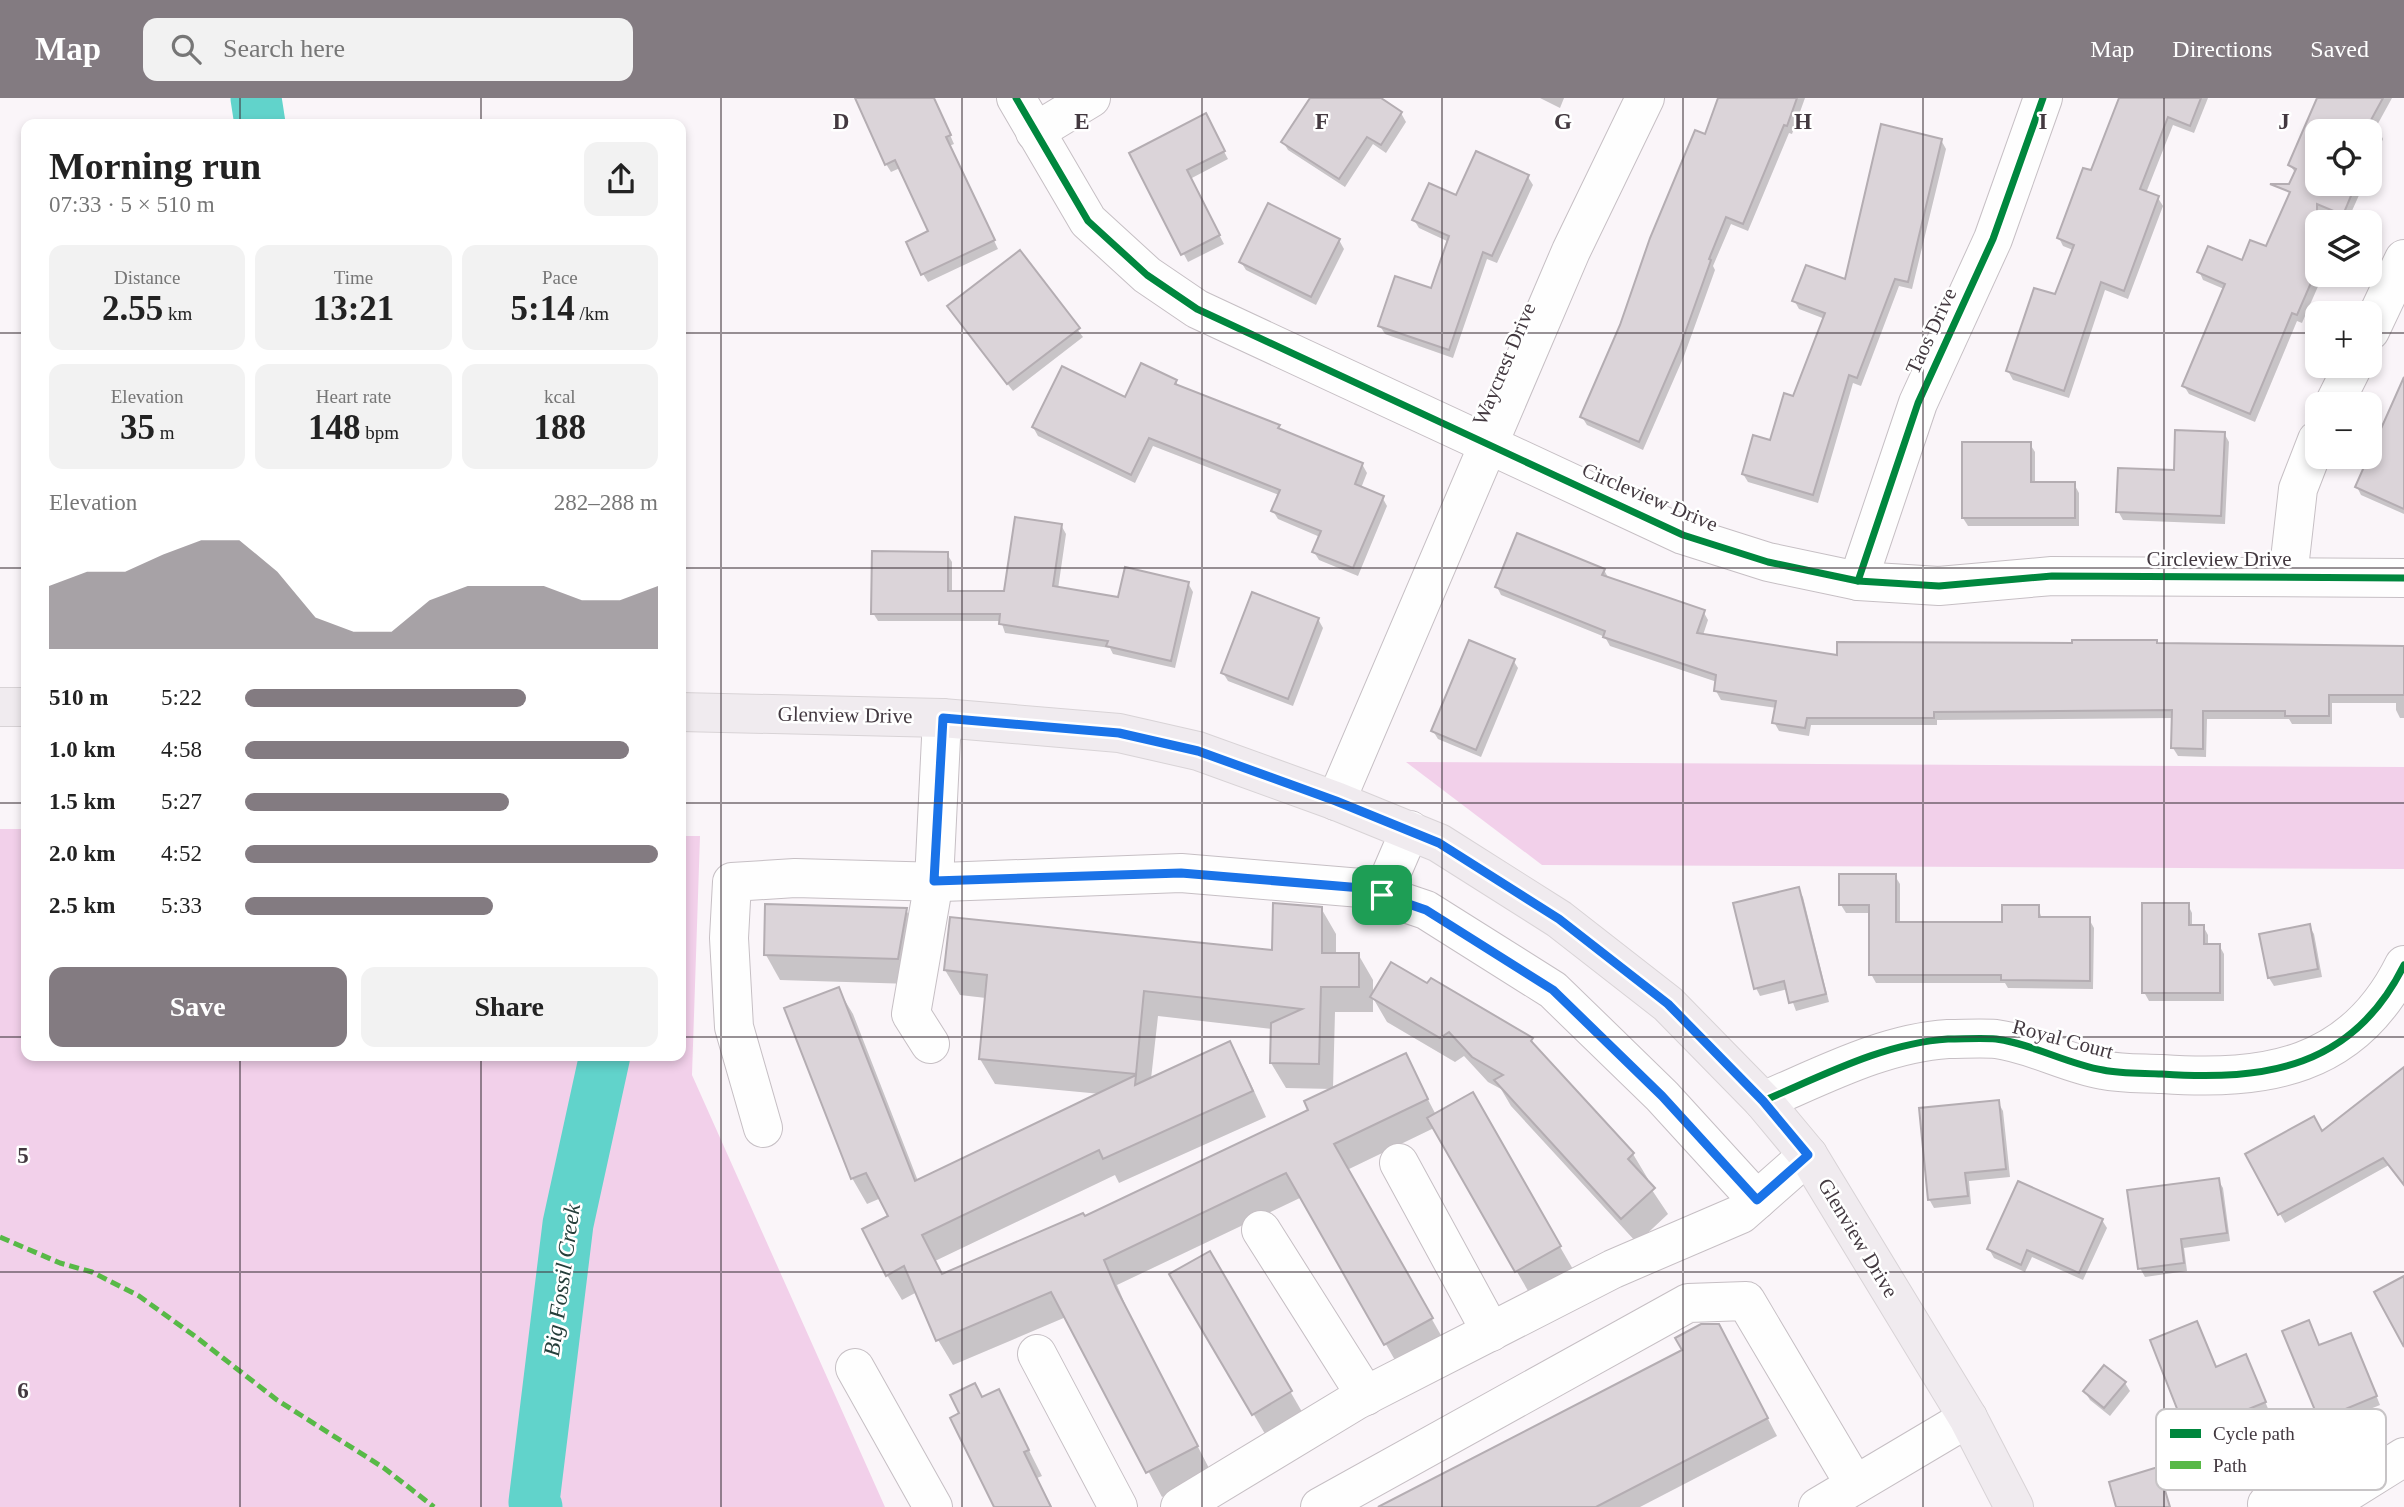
<!DOCTYPE html>
<meta charset="utf-8">
<style>
body{margin:0;font-family:"Times New Roman",serif;background:#f2f2f2;color:#222;height:100vh;display:flex;flex-direction:column;font-size:26px;white-space:nowrap}
*{box-sizing:border-box;margin:0}
p{font-size:23px;color:#767676}
.icon{flex:none;width:38px;height:38px;fill:none;stroke:currentColor;stroke-width:2;stroke-linecap:round;stroke-linejoin:round}
.map{position:relative;flex:1;overflow:hidden}
.panel{position:absolute;left:21px;top:21px;width:665px;height:942px;display:flex;flex-direction:column;background:#fff;border-radius:14px;box-shadow:0 4px 10px #0003}
.panel>*{flex:none}
.tools{position:absolute;left:2305px;top:21px;display:grid;gap:14px}
.tools a{display:grid;place-items:center;width:77px;height:77px;border-radius:14px;background:#fff;box-shadow:0 4px 10px #0003;font-size:35px}
.pin{position:absolute;display:grid;place-items:center;width:60px;height:60px;color:#fff;margin:-30px;border-radius:14px;box-shadow:0 4px 10px #0006}
.round{display:grid;place-items:center;flex:none;width:74px;height:74px;border-radius:14px;background:#f2f2f2}
.head{display:flex;align-items:center;justify-content:space-between;height:119px;padding:0 28px}
h1{font-size:38px;font-weight:700;line-height:52px}
.metrics{display:grid;grid-template-columns:repeat(3,1fr);gap:10px;height:119px;padding:7px 28px}
.metrics div{display:grid;align-content:center;border-radius:14px;background:#f2f2f2;text-align:center}
.metrics b{font-size:35px;font-weight:700}
.metrics small{font-size:19px;font-weight:400}
.metrics p{font-size:19px}
.chart{height:196px;padding:14px 28px}
.chart p{display:flex;justify-content:space-between}
.chart svg{width:100%;height:126px;margin-top:7px;fill:#837b81;opacity:.7}
.action{display:flex;gap:14px;margin-top:auto;padding:14px 28px}
.action a{flex:1;height:80px;border-radius:14px;background:#837b81;color:#fff;font-size:28px;font-weight:700;line-height:80px;text-align:center}
.action a+a{background:#f2f2f2;color:#222}
ul{padding:0 28px;list-style:none;font-size:23px}
li{display:grid;grid-template-columns:112px 84px 1fr;align-items:center;height:52px}
li i{height:18px;border-radius:9px;background:#837b81}
header{display:flex;align-items:center;gap:42px;box-sizing:border-box;height:98px;padding:0 35px;background:#837b81;color:#fff}
header strong{font-size:33px}
nav{display:flex;gap:38px;margin-inline-start:auto;font-size:24px}
.search{width:490px;height:63px;background:#f2f2f2;display:flex;align-items:center;gap:18px;box-sizing:border-box;padding:0 24px;border-radius:14px;color:#767676;font-size:26px}
.map>svg:first-child{display:block}
.green{fill:#f2d0ea}
.shadow{fill:#0003;fill-rule:evenodd}
.lines{fill:none;stroke-linecap:round;stroke-linejoin:round}
.river{stroke:#61d3cb;stroke-width:51}
.building{fill:#dbd4d9;stroke:#b4adb2;stroke-width:2}
.minor-casing{stroke:#c6bfc4;stroke-width:40}
.major-casing{stroke:#d8d3d6;stroke-width:40}
.minor{stroke:#fefefe;stroke-width:38}
.major{stroke:#f0ebef;stroke-width:38}
.quiet{stroke:#58b947;stroke-width:5;stroke-dasharray:10 5;stroke-linecap:butt}
.cycleway-casing{stroke:#fff;stroke-width:11}
.cycleway{stroke:#00873e;stroke-width:7}
.route-casing{stroke:#fff;stroke-width:14}
.route{stroke:#1a73e8;stroke-width:9}
.grid{fill:none;stroke:#433940;stroke-width:2;stroke-opacity:0.55}
.labels{text-anchor:middle;dominant-baseline:central;stroke-width:5;stroke-linejoin:round;paint-order:stroke}
.street-label{font-size:21px;fill:#433940;stroke:#fff}
.water-label{font-size:23px;font-style:italic;fill:#253e3a;stroke:#fff}
.key{fill:#fff;stroke:#c7c4c6;stroke-width:2}
.key-label{font-size:19px;fill:#433940}
.grid-label{font-size:23px;text-anchor:middle;font-weight:bold;fill:#433940;stroke:#fff;stroke-width:5;stroke-linejoin:round;paint-order:stroke}
</style>
<header>
<strong>Map</strong>
<div class="search"><svg class="icon" aria-label="search" viewBox="0 0 24 24"><circle cx="10" cy="10" r="6"/><path d="M15 15l6 6"/></svg>Search here</div>
<nav><a>Map</a><a>Directions</a><a>Saved</a></nav>
</header>
<div class="map">
<svg width="2404" height="1409" viewBox="0 0 2404 1409">
<rect width="100%" height="100%" fill="#faf5f9"/>
<g class="green">
<path d="M1406,664L2404,669V771L1542,767Z"/>
<path d="M0,731H26V957H681V738H700L692,977L885,1409H0Z"/>
</g>
<g class="shadow">
<path d="M856,0H921L939,12L954,46L949,48L998,151L928,184L923,176L931,134L900,70L891,74L886,66Z"/>
<path d="M1312,0H1378L1401,15L1406,24L1386,55L1373,46L1345,89L1288,52L1283,44Z"/>
<path d="M1540,0H1564L1560,10Z"/>
<path d="M1720,0H1805L1792,36L1789,35L1748,133L1731,126L1713,168L1715,172L1684,258L1643,352L1587,327L1582,319L1706,38Z"/>
<path d="M2121,0H2208L2194,35L2173,27L2146,95L2158,100L2163,108L2128,201L2105,192L2069,300L2013,282L2008,273L2056,199L2073,152L2063,148L2059,140L2092,75Z"/>
<path d="M2319,0H2392L2375,31L2379,33L2383,41L2370,72V33H2317V86H2364L2347,124H2317V177H2323L2302,225L2297,223L2255,324L2189,296L2184,288L2224,191L2203,182L2199,173L2242,164L2267,151L2291,97L2288,93L2296,76L2290,67Z"/>
<path d="M1205,18L1228,61L1190,81L1224,146L1188,164L1131,56Z"/>
<path d="M1941,42L1946,51L1912,191L1899,188L1861,288L1853,285L1818,405L1748,384L1743,376L1771,344L1795,300L1825,221L1799,211L1794,202L1846,184Z"/>
<path d="M1528,79L1533,87L1497,165L1487,161L1453,260L1385,236L1380,228L1432,192L1449,144L1419,130L1414,122L1457,99Z"/>
<path d="M1339,142L1344,151L1316,207L1246,172L1241,164Z"/>
<path d="M1020,155L1083,239L1013,293L954,217Z"/>
<path d="M1176,284L1179,290L1278,328L1281,333L1362,366L1367,375L1361,390L1382,399L1387,408L1358,478L1319,462L1314,454L1320,439L1278,421L1273,413L1279,397L1153,348L1135,385L1038,338L1033,329Z"/>
<path d="M2404,304V416L2361,397L2357,389Z"/>
<path d="M2224,335L2229,344L2225,426L2123,422L2118,413L2175,374Z"/>
<path d="M2030,346L2035,354V386H2074L2079,395V428H1968L1963,420Z"/>
<path d="M1061,427L1066,436L1058,491L1119,501L1188,485L1193,494L1175,570L1113,556L1110,550L1005,535L1001,523H878L873,515L947,456L952,464V494H1005Z"/>
<path d="M1604,472L1609,481L1703,513L1708,522L1703,537L1839,559L2158,547L2404,550V620H2400L2396,612V605H2332V626H2292L2289,621H2207L2206,659L2178,658L2173,650V620L1937,622V627H1811L1809,638L1779,633L1774,624L1777,610L1721,602L1716,593L1717,584L1610,548L1605,539L1501,497L1497,489Z"/>
<path d="M1318,521L1323,530L1293,608L1228,583L1223,575Z"/>
<path d="M1513,562L1518,570L1481,659L1438,641L1433,633Z"/>
<path d="M1895,778L1900,786V826H2004L2038,809L2042,821H2089L2094,830L2093,891L2008,890L2005,885H1876L1871,876V815H1846L1841,807Z"/>
<path d="M1798,791L1803,799L1829,904L1796,913L1788,891L1760,898L1756,890Z"/>
<path d="M2188,807L2192,815V828H2203L2208,837V847H2219L2224,856V903H2149L2144,894Z"/>
<path d="M1321,810L1336,836V856H1358L1373,882V898L1531,941L1539,954L1633,1056L1648,1081L1646,1083L1668,1116L1637,1145L1511,1008L1501,991L1488,984L1464,958L1455,964L1387,924L1373,900V914H1335L1333,991L1405,957L1436,1017L1472,997L1574,1173L1531,1198L1434,1030L1347,1072L1446,1246L1400,1271L1302,1099L1117,1187L1130,1218L1211,1374L1162,1399L1066,1219L953,1267L938,1242L917,1194L902,1202L887,1177L890,1119L881,1100L867,1106L852,1080L838,891L853,916L918,1083L1101,996L995,986L980,961L986,900L960,897L945,872L1274,854ZM1158,918L1272,931L1271,965L1286,990L1333,991L1311,1013L1084,1120L943,1177L935,1163L1115,1077L1119,1085L1266,1019L1244,971L1230,946L1151,981Z"/>
<path d="M906,812L921,837L912,886L780,882L766,857Z"/>
<path d="M2309,828L2314,836L2322,879L2274,888L2269,880Z"/>
<path d="M2404,971V1086L2389,1067L2285,1125L2247,1057L2322,1035Z"/>
<path d="M1998,1004L2003,1013L2010,1079L1969,1083L1971,1106L1934,1110L1929,1101Z"/>
<path d="M2218,1082L2223,1090L2230,1143L2184,1150L2187,1173L2145,1179L2140,1170Z"/>
<path d="M2102,1122L2107,1130L2083,1182L2032,1159L2025,1174L1994,1160L1989,1151Z"/>
<path d="M1210,1155L1305,1319L1268,1341L1172,1177Z"/>
<path d="M2197,1225L2216,1270L2250,1267L2269,1313L2194,1343L2189,1335Z"/>
<path d="M1728,1245L1777,1338L1640,1409H1382Z"/>
<path d="M2355,1245L2380,1307L2326,1329L2321,1321Z"/>
<path d="M2125,1285L2130,1293L2110,1318L2090,1302L2085,1294Z"/>
<path d="M999,1293L1042,1378L1037,1380L1052,1409H996L982,1301Z"/>
</g>
<g class="lines">
<g class="river">
<path d="M256,0L260,26"/>
<path d="M537,1409L534,1404L568,1126L605,957"/>
</g>
</g>
<g class="building">
<path d="M855,0H934L951,37L946,39L995,142L921,177L906,144L928,133L895,62L885,67Z"/>
<path d="M1310,0H1381L1402,14L1381,47L1367,39L1339,81L1281,44Z"/>
<path d="M1718,0H1797L1787,28L1784,27L1743,126L1726,119L1709,161L1711,162L1680,249L1639,344L1580,319L1620,227L1650,140L1695,32L1705,36Z"/>
<path d="M2119,0H2201L2190,28L2168,19L2140,91L2159,98L2124,193L2101,184L2064,293L2006,273L2034,190L2055,196L2074,147L2057,140L2083,70L2091,72Z"/>
<path d="M2317,0H2383L2365,33H2317V86H2356L2343,117L2317,106V171L2297,217L2292,215L2250,316L2182,288L2225,186L2197,174L2208,148L2242,162L2250,142L2266,148L2290,94L2270,86H2289L2296,71L2288,67Z"/>
<path d="M1206,15L1225,53L1187,72L1220,137L1181,157L1129,55Z"/>
<path d="M1881,26L1942,41L1908,184L1895,181L1857,280L1849,277L1813,397L1742,376L1753,337L1770,342L1784,295L1793,298L1825,215L1792,203L1806,167L1845,181Z"/>
<path d="M1476,53L1529,77L1492,158L1483,154L1449,252L1378,228L1395,178L1431,190L1449,138L1412,122L1429,85L1456,97Z"/>
<path d="M1268,105L1340,141L1311,199L1239,164Z"/>
<path d="M1020,152L1080,230L1007,286L947,208Z"/>
<path d="M1141,265L1177,282L1175,286L1280,327L1278,330L1363,365L1355,386L1384,398L1353,470L1312,454L1321,433L1271,413L1280,392L1149,340L1131,377L1032,329L1062,268L1125,299Z"/>
<path d="M2404,279V411L2355,389Z"/>
<path d="M2175,332L2225,334L2221,418L2116,414L2118,370L2174,372Z"/>
<path d="M1962,344H2031V384H2075V420H1962Z"/>
<path d="M1015,419L1062,426L1053,488L1118,499L1125,469L1189,484L1171,563L1106,548L1108,543L999,526L1000,516H871L872,453L948,454V493H1004Z"/>
<path d="M1517,435L1605,471L1602,477L1705,512L1697,535L1837,557V544L2072,545V542H2157V545L2404,548V597H2329V618H2285V613H2203V651L2171,650L2172,612L1934,614V620H1807L1805,630L1772,625L1776,603L1714,593L1716,577L1603,539L1605,533L1495,489Z"/>
<path d="M1252,494L1319,520L1288,601L1221,575Z"/>
<path d="M1469,542L1515,561L1476,652L1431,633Z"/>
<path d="M1839,776H1896V824H2002V807H2039V819H2090V883L2001,882V877H1869V807H1839Z"/>
<path d="M1799,789L1826,896L1789,905L1784,883L1754,891L1733,805Z"/>
<path d="M1273,805L1322,809V855H1359V889H1321L1319,966L1270,965L1271,925L1302,911L1144,893L1136,976L979,961L987,877L944,872L950,819L1272,852Z"/>
<path d="M2142,805H2189V827H2204V846H2220V895H2142Z"/>
<path d="M765,806L907,810L898,861L764,857Z"/>
<path d="M2310,826L2318,871L2268,880L2259,836Z"/>
<path d="M1391,864L1427,885L1431,880L1533,940L1531,943L1634,1055L1628,1061L1655,1090L1621,1121L1494,982L1503,977L1472,959L1449,934L1440,940L1370,899Z"/>
<path d="M839,889L915,1083L1136,977L1135,987L1230,943L1253,993L1103,1061L1099,1052L922,1137L942,1176L1083,1115L1085,1118L1308,1012L1304,1003L1406,955L1428,1001L1334,1046L1433,1220L1384,1247L1286,1075L1104,1162L1116,1190L1198,1348L1146,1375L1051,1194L936,1243L904,1168L886,1178L862,1131L888,1118L866,1075L851,1081L784,910Z"/>
<path d="M2404,969V1087L2383,1060L2278,1117L2245,1056L2314,1018L2322,1033Z"/>
<path d="M1473,994L1561,1148L1515,1174L1427,1020Z"/>
<path d="M1999,1002L2006,1071L1965,1075L1968,1098L1928,1102L1919,1010Z"/>
<path d="M2219,1080L2227,1135L2181,1141L2184,1165L2138,1171L2127,1092Z"/>
<path d="M2018,1083L2103,1121L2079,1175L2027,1152L2021,1167L1987,1151Z"/>
<path d="M1210,1153L1292,1293L1252,1317L1169,1176Z"/>
<path d="M2404,1178V1249L2374,1194Z"/>
<path d="M2309,1222L2319,1247L2351,1235L2377,1298L2319,1322L2282,1233Z"/>
<path d="M2197,1223L2216,1269L2246,1256L2266,1304L2187,1336L2150,1242Z"/>
<path d="M1701,1226H1719L1768,1320L1596,1409H1378L1682,1252L1675,1240Z"/>
<path d="M2104,1267L2126,1284L2104,1310L2083,1293Z"/>
<path d="M975,1285L982,1299L999,1291L1029,1352L1024,1354L1051,1409H994L950,1320L959,1315L950,1297Z"/>
<path d="M2158,1369L2170,1409H2116L2109,1384Z"/>
</g>
<g class="lines">
<g class="minor-casing">
<g id="minor">
<path d="M1016,0L1088,123L1147,177L1197,211L1683,437L1768,464L1858,483L1939,488L2052,478L2404,480"/>
<path d="M1035,34L1091,0"/>
<path d="M2370,233L2404,161"/>
<path d="M2334,306L2353,268"/>
<path d="M2288,479L2298,391L2317,342"/>
<path d="M1858,483L1918,305L1993,141L2043,0"/>
<path d="M1336,703L1571,153L1645,0"/>
<path d="M1382,797L1410,732"/>
<path d="M930,946L911,916L934,783L942,620"/>
<path d="M1763,1003C1822,978 1884,945 1948,941C1964,941 1981,940 1996,941C2033,946 2067,966 2103,972C2122,976 2142,975 2162,976C2266,983 2353,970 2404,867"/>
<path d="M763,1030L734,929L729,840L732,784L795,780L942,784L1181,775L1361,790L1426,812L1553,892L1662,998L1757,1102"/>
<path d="M1399,1065L1491,1234"/>
<path d="M1261,1132L1366,1298"/>
<path d="M1037,1256L1118,1409"/>
<path d="M855,1270L933,1409"/>
<path d="M2267,1406L2316,1403L2348,1394L2404,1359"/>
<path d="M1180,1409L1357,1302L1613,1171L1741,1116L1808,1057"/>
<path d="M1320,1409L1688,1205L1746,1203L1855,1387"/>
<path d="M1818,1409L1968,1320"/>
</g>
</g>
<g class="major-casing">
<g id="major">
<path d="M0,609H26"/>
<path d="M681,614L942,620L1119,635L1198,653L1336,703L1439,745L1559,821L1668,906L1763,1003L1808,1057L1968,1320L2014,1409"/>
</g>
</g>
<use href="#minor" class="minor"/>
<use href="#major" class="major"/>
<path class="quiet" d="M0,1139L60,1165L92,1174L139,1198L196,1239L277,1302L384,1370L434,1409"/>
<g class="cycleway-casing">
<g id="cycleway">
<path d="M1016,0L1088,123L1147,177L1197,211L1683,437L1768,464L1858,483L1939,488L2052,478L2404,480"/>
<path d="M1858,483L1918,305L1993,141L2043,0"/>
<path d="M1763,1003C1822,978 1884,945 1948,941C1964,941 1981,940 1996,941C2033,946 2067,966 2103,972C2122,976 2142,975 2162,976C2266,983 2353,970 2404,867"/>
</g>
</g>
<use href="#cycleway" class="cycleway"/>
</g>
<g class="lines">
<g class="route-casing">
<path id="route" d="M943,620L1119,635L1198,653L1336,703L1439,745L1559,821L1668,906L1763,1003L1808,1057L1757,1102L1662,998L1553,892L1426,812L1362,790L1181,775L934,783Z"/>
</g>
<use href="#route" class="route"/>
</g>
<path class="grid" d="M240,0V26M481,0V26M721,0V1409M962,0V1409M1202,0V1409M1442,0V1409M1683,0V1409M1923,0V1409M2164,0V1409M0,235H26M681,235H2317M2370,235H2404M0,470H26M681,470H2404M0,705H26M681,705H2404M0,939H26M681,939H2404M240,957V1409M481,957V1409M0,1174H2404"/>
<g class="labels">
<g class="street-label">
<text transform="translate(1931 233) rotate(-65)">Taos Drive</text>
<text transform="translate(1504 266) rotate(-67)">Waycrest Drive</text>
<text transform="translate(1650 399) rotate(23)">Circleview Drive</text>
<text x="2219" y="461">Circleview Drive</text>
<text transform="translate(845 617) rotate(1)">Glenview Drive</text>
<text transform="translate(2063 941) rotate(15)">Royal Court</text>
<text transform="translate(1858 1140) rotate(59)">Glenview Drive</text>
</g>
<g class="water-label">
<text transform="translate(562 1182) rotate(-82)">Big Fossil Creek</text>
</g>
</g>
<rect x="2156" y="1311" width="230" height="81" rx="10" class="key"/>
<rect x="2170" y="1331" width="31" height="9" fill="#00873e"/>
<rect x="2170" y="1363" width="31" height="8" fill="#58b947"/>
<g class="key-label">
<text x="2213" y="1342">Cycle path</text>
<text x="2213" y="1374">Path</text>
</g>
<g class="grid-label">
<text x="841" y="31">D</text>
<text x="1082" y="31">E</text>
<text x="1322" y="31">F</text>
<text x="1563" y="31">G</text>
<text x="1803" y="31">H</text>
<text x="2043" y="31">I</text>
<text x="2284" y="31">J</text>
<text x="23" y="1065">5</text>
<text x="23" y="1300">6</text>
</g>
</svg>
<div class="tools">
<a><svg class="icon" aria-label="locate" viewBox="0 0 24 24"><circle cx="12" cy="12" r="6"/><path d="M12 2v4M12 18v4M2 12h4M18 12h4"/></svg></a>
<a><svg class="icon" aria-label="layers" viewBox="0 0 24 24"><path d="M12 4l9 5-9 5-9-5zM3 14l9 5 9-5"/></svg></a>
<a>+</a>
<a>−</a>
</div>
<div class="pin" style="left:1382px;top:797px;background:#1e9e55"><svg class="icon" aria-label="arrive" viewBox="0 0 24 24"><path d="M6 21V4h12l-3 4 3 4H6"/></svg></div>
<section class="panel">
<div class="head"><div><h1>Morning run</h1><p>07:33 · 5 × 510 m</p></div><a class="round"><svg class="icon" aria-label="share" viewBox="0 0 24 24"><path d="M12 15V3M7 8l5-5 5 5M5 13v7h14v-7"/></svg></a></div>
<div class="metrics">
<div><p>Distance</p><b>2.55<small> km</small></b></div>
<div><p>Time</p><b>13:21</b></div>
<div><p>Pace</p><b>5:14<small> /km</small></b></div>
</div>
<div class="metrics">
<div><p>Elevation</p><b>35<small> m</small></b></div>
<div><p>Heart rate</p><b>148<small> bpm</small></b></div>
<div><p>kcal</p><b>188</b></div>
</div>
<div class="chart"><p><span>Elevation</span>282–288 m</p>
<svg viewBox="0 0 160 44" preserveAspectRatio="none"><path d="M0 44V22L10 17L20 17L30 11L40 6L50 6L60 17L70 33L80 38L90 38L100 27L110 22L120 22L130 22L140 27L150 27L160 22V44z"/></svg>
</div>
<ul>
<li><b>510 m</b>5:22<i style="width:68%"></i></li>
<li><b>1.0 km</b>4:58<i style="width:93%"></i></li>
<li><b>1.5 km</b>5:27<i style="width:64%"></i></li>
<li><b>2.0 km</b>4:52<i style="width:100%"></i></li>
<li><b>2.5 km</b>5:33<i style="width:60%"></i></li>
</ul>
<div class="action"><a>Save</a><a>Share</a></div>
</section>
</div>
